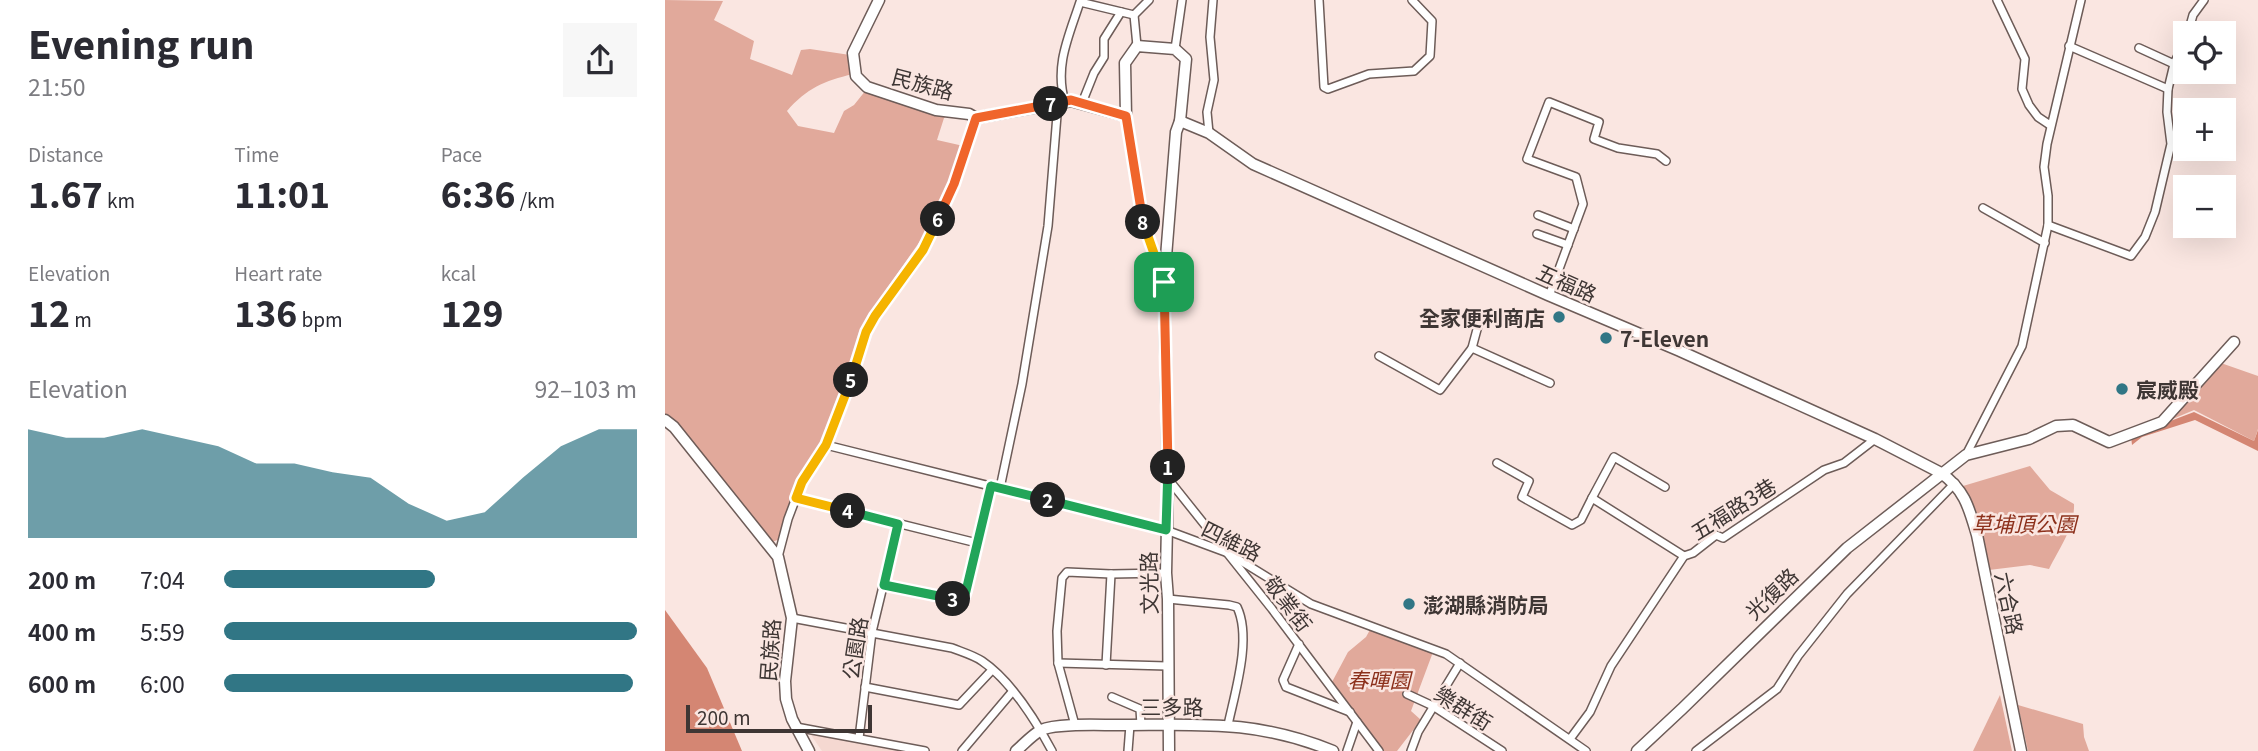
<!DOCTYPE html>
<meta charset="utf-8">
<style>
body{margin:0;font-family:Georgia,"Noto Sans TC",serif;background:#f7f7f7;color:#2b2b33;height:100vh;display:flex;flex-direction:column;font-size:26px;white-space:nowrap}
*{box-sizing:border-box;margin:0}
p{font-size:23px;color:#7c7c81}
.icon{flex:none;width:38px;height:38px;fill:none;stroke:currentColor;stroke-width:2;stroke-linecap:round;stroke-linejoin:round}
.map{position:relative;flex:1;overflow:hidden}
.panel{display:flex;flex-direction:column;background:#fff;width:665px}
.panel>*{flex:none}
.tools{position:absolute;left:1508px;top:21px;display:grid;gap:14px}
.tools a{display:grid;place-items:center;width:63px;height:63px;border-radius:0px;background:#fff;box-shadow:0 7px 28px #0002;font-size:35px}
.scale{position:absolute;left:21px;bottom:18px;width:186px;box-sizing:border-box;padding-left:7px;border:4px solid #3e3634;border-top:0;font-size:19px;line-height:24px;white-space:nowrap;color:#3e3634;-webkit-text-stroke:5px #fae6e1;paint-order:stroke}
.pin{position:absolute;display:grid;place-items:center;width:60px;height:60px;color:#fff;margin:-30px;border-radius:14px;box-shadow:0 4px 10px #0006}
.km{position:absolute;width:35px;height:35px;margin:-18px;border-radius:50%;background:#222;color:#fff;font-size:19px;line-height:35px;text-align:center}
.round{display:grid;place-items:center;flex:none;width:74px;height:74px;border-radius:0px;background:#f7f7f7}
.overview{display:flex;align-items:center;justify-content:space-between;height:119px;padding:0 28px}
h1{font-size:38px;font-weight:800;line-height:52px}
.metrics{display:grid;grid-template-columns:repeat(3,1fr);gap:10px;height:119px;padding:7px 28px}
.metrics div{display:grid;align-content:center}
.metrics b{font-size:35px;font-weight:800}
.metrics small{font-size:19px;font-weight:400}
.metrics p{font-size:19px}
.chart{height:196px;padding:14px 28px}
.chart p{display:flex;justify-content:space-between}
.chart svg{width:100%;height:126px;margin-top:7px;fill:#317685;opacity:.7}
ul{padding:0 28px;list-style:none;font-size:23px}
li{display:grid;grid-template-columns:112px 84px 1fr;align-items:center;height:52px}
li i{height:18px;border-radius:9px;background:#317685}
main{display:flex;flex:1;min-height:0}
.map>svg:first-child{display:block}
.built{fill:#f5d8d1}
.green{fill:#e1a99b}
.water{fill:#d48673}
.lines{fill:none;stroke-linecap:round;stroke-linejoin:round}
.street-casing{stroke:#6d5c58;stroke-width:10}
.secondary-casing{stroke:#6d5c58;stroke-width:13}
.street{stroke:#fff;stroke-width:7}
.secondary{stroke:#fff;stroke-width:10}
.split-1-casing{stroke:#fff;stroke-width:14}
.split-2-casing{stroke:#fff;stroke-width:14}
.split-3-casing{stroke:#fff;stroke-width:14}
.split-4-casing{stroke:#fff;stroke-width:14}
.split-5-casing{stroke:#fff;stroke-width:14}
.split-6-casing{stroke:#fff;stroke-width:14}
.split-7-casing{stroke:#fff;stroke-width:14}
.split-8-casing{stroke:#fff;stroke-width:14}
.split-9-casing{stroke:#fff;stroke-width:14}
.split-1{stroke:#f0652b;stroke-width:9}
.split-2{stroke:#22a559;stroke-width:9}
.split-3{stroke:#22a559;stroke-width:9}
.split-4{stroke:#22a559;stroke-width:9}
.split-5{stroke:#f5b400;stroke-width:9}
.split-6{stroke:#f5b400;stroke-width:9}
.split-7{stroke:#f0652b;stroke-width:9}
.split-8{stroke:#f0652b;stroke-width:9}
.split-9{stroke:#f5b400;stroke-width:9}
.poi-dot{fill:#317685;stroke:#fae6e1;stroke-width:2.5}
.labels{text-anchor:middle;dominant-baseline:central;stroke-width:5;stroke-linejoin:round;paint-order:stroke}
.street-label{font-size:21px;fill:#3e3634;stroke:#fae6e1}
.poi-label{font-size:21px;font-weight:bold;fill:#3e3634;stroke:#fae6e1;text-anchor:start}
.park-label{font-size:21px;font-style:italic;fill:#8c301b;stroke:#fae6e1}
</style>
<main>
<section class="panel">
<div class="overview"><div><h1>Evening run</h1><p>21:50</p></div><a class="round"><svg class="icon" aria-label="share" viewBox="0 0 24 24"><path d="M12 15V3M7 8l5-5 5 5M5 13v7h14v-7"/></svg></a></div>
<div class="metrics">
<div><p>Distance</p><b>1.67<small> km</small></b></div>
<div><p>Time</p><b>11:01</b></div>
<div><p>Pace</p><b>6:36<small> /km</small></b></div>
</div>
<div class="metrics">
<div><p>Elevation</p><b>12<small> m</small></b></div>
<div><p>Heart rate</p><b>136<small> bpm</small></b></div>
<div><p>kcal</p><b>129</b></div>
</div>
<div class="chart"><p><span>Elevation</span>92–103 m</p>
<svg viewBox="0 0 160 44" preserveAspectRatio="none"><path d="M0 44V6L10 9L20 9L30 6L40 9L50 12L60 18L70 18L80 21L90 23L100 32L110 38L120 35L130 23L140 12L150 6L160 6V44z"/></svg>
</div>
<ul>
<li><b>200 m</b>7:04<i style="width:51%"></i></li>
<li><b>400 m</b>5:59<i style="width:100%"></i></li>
<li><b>600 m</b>6:00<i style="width:99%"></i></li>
</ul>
</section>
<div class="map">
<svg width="1593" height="751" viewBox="0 0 1593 751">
<rect width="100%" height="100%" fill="#fae6e1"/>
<path class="built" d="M144,732L248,751H157Z"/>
<g class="green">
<path d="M0,0L58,1L49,20L89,41L85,59L127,75L136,50L145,49L185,55L188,74C159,81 142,88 122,111L133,126L169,133L179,111L189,105L201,90L288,113L279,118L272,140L303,147L292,188L205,313L196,332L158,444L133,482L115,539L107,542L0,417Z"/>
<path d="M1553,362L1593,376V429L1589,441L1529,410L1503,421Z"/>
<path d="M1365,466L1385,490L1409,504C1410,527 1394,549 1384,569L1365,565L1324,570L1311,512L1298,486Z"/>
<path d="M706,628L768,652L746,711L756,720L732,751H716L667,682L683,652L701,637Z"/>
<path d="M1335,695L1347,751H1308Z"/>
<path d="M1353,705L1418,724L1419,737L1424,751H1363Z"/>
</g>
<g class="water">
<path d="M1529,412L1589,441L1593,430V451L1530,420L1477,437L1467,445L1466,436Z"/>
<path d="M0,610L42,668L77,751H0Z"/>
</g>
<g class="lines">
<g class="street-casing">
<g id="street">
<path d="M654,0L659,87L663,89L704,74L749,71L765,56L767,21L747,0"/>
<path d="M1332,0L1360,59L1357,89L1364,105L1373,117L1385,125"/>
<path d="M469,15L472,46"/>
<path d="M1523,33L1528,15L1539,0"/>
<path d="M1404,46L1503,89"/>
<path d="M1474,48L1509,64"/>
<path d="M510,49L517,0"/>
<path d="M400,102C389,66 404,36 415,2L469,15L484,0"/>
<path d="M417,103L429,73L439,57V39L456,12"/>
<path d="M461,116L477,221L497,278"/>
<path d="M544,133L542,112L549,80L545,37L548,0"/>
<path d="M1318,208L1380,243"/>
<path d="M873,215L909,229"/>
<path d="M1383,225L1466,256L1480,237L1490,212L1506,144L1502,112L1503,89L1509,64L1521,38"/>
<path d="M872,234L903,245"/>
<path d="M884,296L918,204L911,177L862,159L884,102L934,122L929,139L953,148L992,154L1001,161"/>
<path d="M807,348L885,383"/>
<path d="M714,356L775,390L807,348L814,322"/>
<path d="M161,445L501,530L563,553L646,604L781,654L921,751"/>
<path d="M1301,455L1357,346L1383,225V196L1379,167L1382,144L1416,0"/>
<path d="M832,463L864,481L857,497L907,525L916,520L927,498L1019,556"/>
<path d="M504,480L607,609L714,751"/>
<path d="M335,488L357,384L383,226L393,103"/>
<path d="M131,498L312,543"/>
<path d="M927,498L949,457L1000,487"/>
<path d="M113,557L123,519L137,482L161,445L201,332L220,301L258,249L266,233L288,184L311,118"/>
<path d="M219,585L288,599L299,597L326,486"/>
<path d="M503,599L564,605L572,607C587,638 570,692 563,725"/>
<path d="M127,618L287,648C297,652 308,655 317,661C345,680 371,721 387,751"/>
<path d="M634,644L618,680L621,687L685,712"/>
<path d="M393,663L502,666"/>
<path d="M441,665L446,574"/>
<path d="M200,687L294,705L327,670"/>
<path d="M742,694L768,706L837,751"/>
<path d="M447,697L475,709L476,725"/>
<path d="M410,725L393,663L392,631L397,578L402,572L446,574L501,573"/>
<path d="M131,727L260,751"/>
<path d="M194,738L207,632L233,524"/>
<path d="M905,739L925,712L946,666L1019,556L1028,553L1051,535L1058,538L1159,470L1179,463L1210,439"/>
<path d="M297,751L347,692"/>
<path d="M463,751L465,725"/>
<path d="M682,751L692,722"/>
<path d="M746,751L753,732L795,663"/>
<path d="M1031,751L1112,689L1133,656L1182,594L1290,483"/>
</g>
</g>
<g class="secondary-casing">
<g id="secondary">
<path d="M214,0L188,53L191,76L202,87L271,110L304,114L311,118L406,101L461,116L460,63L472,46L510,49L521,59L515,121L511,132L499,282L503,479L501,573L503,599L504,751"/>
<path d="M515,121L544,133L588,164L883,295L1015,351L1210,439L1276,473C1300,490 1304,508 1312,535L1356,751"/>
<path d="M0,420L9,427L113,557L127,618L120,681L121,699L127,719L144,751"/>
<path d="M351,751C358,745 367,735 376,730C392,723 432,725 451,725C532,725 590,719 668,751"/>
<path d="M972,751L1018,708L1182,548L1301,455L1364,439L1391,426L1408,425L1444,442L1497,422L1569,342"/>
</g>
</g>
<use href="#street" class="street"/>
<use href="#secondary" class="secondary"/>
</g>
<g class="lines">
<g class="split-1-casing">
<path id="split-1" d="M499,282L503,467"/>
</g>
<g class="split-2-casing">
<path id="split-2" d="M383,500L501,530L503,467"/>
</g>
<g class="split-3-casing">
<path id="split-3" d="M288,599L299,597L301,591L326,486L383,500"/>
</g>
<g class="split-4-casing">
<path id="split-4" d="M183,511L233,524L219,585L288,599"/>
</g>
<g class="split-5-casing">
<path id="split-5" d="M183,511L131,498L137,482L161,445L186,380"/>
</g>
<g class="split-6-casing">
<path id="split-6" d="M186,380L201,332L210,316L258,250L273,219"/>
</g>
<g class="split-7-casing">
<path id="split-7" d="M273,219L289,184L311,118L386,104"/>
</g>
<g class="split-8-casing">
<path id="split-8" d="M386,104L406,100L461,116L478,222"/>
</g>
<g class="split-9-casing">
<path id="split-9" d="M478,222L499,282"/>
</g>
<use href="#split-1" class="split-1"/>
<use href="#split-2" class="split-2"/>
<use href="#split-3" class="split-3"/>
<use href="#split-4" class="split-4"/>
<use href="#split-5" class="split-5"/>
<use href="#split-6" class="split-6"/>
<use href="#split-7" class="split-7"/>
<use href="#split-8" class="split-8"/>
<use href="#split-9" class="split-9"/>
</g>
<g class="poi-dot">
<circle cx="894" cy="317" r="7"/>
<circle cx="941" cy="338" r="7"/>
<circle cx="1457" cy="389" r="7"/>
<circle cx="744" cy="604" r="7"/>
</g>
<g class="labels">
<g class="street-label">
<text transform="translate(258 83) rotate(15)">民族路</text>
<text transform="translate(902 282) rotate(24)">五福路</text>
<text transform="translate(1068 508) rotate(-32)">五福路3巷</text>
<text transform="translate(567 540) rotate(26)">四維路</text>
<text transform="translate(483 583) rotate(-91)">文光路</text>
<text transform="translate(1106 593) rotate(-44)">光復路</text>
<text transform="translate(624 603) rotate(53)">敬業街</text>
<text transform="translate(1345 603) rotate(78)">六合路</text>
<text transform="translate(189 648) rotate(-81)">公園路</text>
<text transform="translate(104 650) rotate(-86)">民族路</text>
<text x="507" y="706">三多路</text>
<text transform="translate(799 707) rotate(32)">樂群街</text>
</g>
<g class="poi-label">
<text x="880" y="317" text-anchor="end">全家便利商店</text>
<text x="955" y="338">7-Eleven</text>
<text x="1471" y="389">宸威殿</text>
<text x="758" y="604">澎湖縣消防局</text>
</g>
<g class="park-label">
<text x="1359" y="523">草埔頂公園</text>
<text x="714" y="679">春暉園</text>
</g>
</g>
</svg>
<div class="tools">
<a><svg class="icon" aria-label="locate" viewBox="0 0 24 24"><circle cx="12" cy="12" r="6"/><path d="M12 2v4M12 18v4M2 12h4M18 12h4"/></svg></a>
<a>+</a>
<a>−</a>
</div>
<div class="scale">200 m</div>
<div class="pin" style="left:499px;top:282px;background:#1e9e55"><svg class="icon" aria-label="arrive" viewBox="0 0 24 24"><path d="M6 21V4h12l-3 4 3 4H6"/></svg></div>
<b class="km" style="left:503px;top:467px">1</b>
<b class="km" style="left:383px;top:500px">2</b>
<b class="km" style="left:288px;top:599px">3</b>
<b class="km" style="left:183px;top:511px">4</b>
<b class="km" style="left:186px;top:380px">5</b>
<b class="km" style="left:273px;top:219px">6</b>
<b class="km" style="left:386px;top:104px">7</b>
<b class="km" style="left:478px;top:222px">8</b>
</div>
</main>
